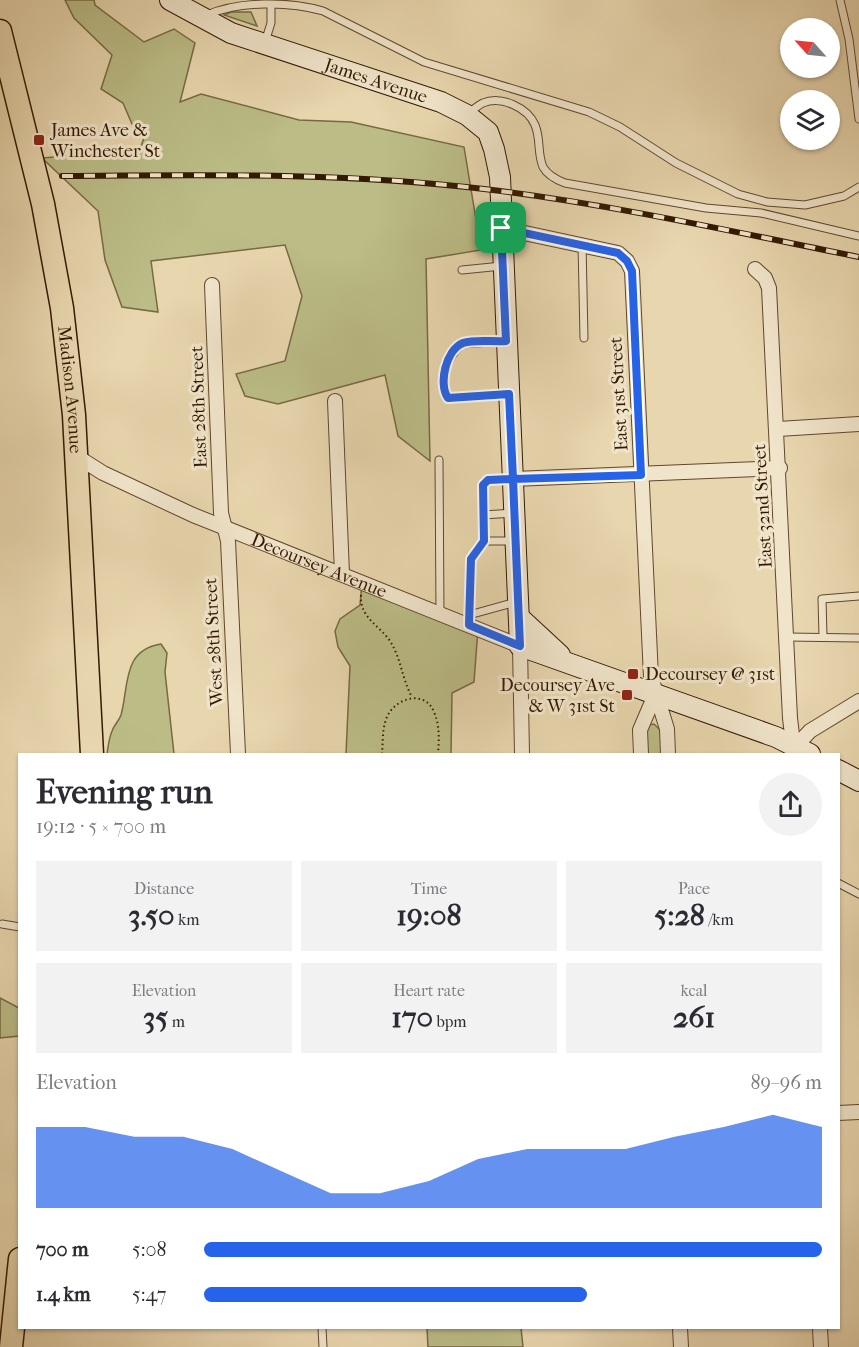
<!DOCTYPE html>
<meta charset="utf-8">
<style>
body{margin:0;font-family:"IM FELL French Canon",serif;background:#f2f2f3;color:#2b2b33;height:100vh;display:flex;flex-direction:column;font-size:22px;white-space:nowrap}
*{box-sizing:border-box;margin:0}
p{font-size:20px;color:#7c7c81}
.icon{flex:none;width:33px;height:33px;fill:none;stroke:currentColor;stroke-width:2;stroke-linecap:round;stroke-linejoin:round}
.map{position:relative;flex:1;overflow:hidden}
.drawer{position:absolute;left:18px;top:753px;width:822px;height:576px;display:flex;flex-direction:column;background:#fff;border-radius:0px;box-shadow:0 2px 4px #0004}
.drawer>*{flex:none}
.needle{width:39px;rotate:297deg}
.fabs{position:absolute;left:780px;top:18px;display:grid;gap:12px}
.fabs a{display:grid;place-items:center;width:60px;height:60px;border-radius:50%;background:#fff;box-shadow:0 2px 4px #0004;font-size:30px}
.pin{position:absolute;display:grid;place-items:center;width:51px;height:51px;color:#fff;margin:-26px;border-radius:12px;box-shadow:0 3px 9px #0006}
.round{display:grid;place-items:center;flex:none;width:63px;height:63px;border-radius:32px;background:#f2f2f3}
.summary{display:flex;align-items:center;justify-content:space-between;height:102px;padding:0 18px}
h1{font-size:33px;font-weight:700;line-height:45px}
.metrics{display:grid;grid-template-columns:repeat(3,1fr);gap:9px;height:102px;padding:6px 18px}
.metrics div{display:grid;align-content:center;border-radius:0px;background:#f2f2f3;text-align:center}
.metrics b{font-size:30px;font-weight:700}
.metrics small{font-size:16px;font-weight:400}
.metrics p{font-size:16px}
.chart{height:168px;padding:12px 18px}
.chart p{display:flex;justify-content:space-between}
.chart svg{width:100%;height:108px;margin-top:6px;fill:#2563eb;opacity:.7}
ul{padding:0 18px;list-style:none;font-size:20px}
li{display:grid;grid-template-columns:96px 72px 1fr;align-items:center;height:45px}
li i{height:15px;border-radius:8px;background:#2563eb}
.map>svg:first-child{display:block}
.green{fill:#bbbc86;stroke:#776a43;stroke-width:1.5}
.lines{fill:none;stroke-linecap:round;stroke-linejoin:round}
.lane-casing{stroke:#60482c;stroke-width:9}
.street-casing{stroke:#60482c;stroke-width:16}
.secondary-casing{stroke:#331900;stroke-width:22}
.primary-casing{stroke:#331900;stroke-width:25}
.path{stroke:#331900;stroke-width:2;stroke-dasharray:1.5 3;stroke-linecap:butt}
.lane{stroke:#f0e4ca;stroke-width:7}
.street{stroke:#f0e4ca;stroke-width:14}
.secondary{stroke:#f0e4ca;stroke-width:20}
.primary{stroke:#e8d6ae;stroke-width:22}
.rail-casing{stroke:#331900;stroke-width:6}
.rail{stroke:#f0e4ca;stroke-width:4;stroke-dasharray:11;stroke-linecap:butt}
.route-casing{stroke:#fff;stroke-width:12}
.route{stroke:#2563eb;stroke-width:8}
.poi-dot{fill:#8f2418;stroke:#f0e4ca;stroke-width:2}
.labels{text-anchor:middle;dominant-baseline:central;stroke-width:6;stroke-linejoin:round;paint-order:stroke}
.street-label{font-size:18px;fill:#331900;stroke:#f0e4ca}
.poi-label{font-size:18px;fill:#331900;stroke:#f0e4ca;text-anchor:start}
</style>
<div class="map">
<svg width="859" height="1347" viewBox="0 0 859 1347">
<rect width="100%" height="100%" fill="#e8d6ae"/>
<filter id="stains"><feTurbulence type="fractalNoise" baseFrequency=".00333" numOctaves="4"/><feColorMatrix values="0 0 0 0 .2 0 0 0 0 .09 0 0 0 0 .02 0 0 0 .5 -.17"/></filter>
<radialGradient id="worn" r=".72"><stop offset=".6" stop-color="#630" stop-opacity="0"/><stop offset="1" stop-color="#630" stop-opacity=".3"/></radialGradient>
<g class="green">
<path d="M65,0H94L95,5L144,42L174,29L195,43L180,102L201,94L299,120L351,122L464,147L481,250L426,259L430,461L398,436L385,375L278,404L245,396L236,374L285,361L302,296L285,245L151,261L158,312L122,307L105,260L98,211L42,158L140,149L146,132L132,124L123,103L101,89L112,55L74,18Z"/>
<path d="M231,12H251L257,26L224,15Z"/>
<path d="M362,582L478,629L474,682L452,693L451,754H346L350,666L338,647L335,631L340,619L360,605Z"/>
<path d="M161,644L167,653L165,672L174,754H107C108,747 109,738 112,731C114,725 119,721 121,715C129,686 122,650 161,644Z"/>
<path d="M654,724L662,732L663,754H646L645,734L649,725Z"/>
<path d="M0,998L19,1008V1036L0,1038Z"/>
<path d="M427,1328H521L523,1347H428Z"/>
</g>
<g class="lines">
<g class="lane-casing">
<g id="lane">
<path d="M840,0L849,39L859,119"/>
<path d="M207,15C239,1 289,1 323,11L424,62L589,112L620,127L676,163L738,194L767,202L805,205L844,196L859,187"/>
<path d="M265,42L271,23V5"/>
<path d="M468,114C472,111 478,105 483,103C501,95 528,108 535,125C541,139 537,153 543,167C548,176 557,180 565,183L706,208L761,213L859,236"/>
<path d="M582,244L584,338"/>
<path d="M462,270L502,266"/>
<path d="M505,341L462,344C448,357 436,380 448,398L506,395"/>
<path d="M439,460L440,613"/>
<path d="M483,515L514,513"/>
<path d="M484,541L483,485L488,480L511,479"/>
<path d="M469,615L516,602"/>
<path d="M469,625L472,559L484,541H513"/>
<path d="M823,636L822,599L859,596"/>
<path d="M787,637L859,638"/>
<path d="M838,883L859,894"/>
<path d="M2,924L20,927"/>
<path d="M322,1328L323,1347"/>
</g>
</g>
<g class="street-casing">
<g id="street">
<path d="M501,228L618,253L627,261L632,271L651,677L667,729L668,754"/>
<path d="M755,269L765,278L769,288L790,718L794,752"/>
<path d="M212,285L221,513L228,541L238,754"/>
<path d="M335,401L342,574"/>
<path d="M778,429L859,424"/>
<path id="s1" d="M76,456L103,473L193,515L520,646L522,754"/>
<path d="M513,479L780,468"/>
<path d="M795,747L810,731L859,701"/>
<path d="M641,754L640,730L655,695"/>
<path d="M838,1113L859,1112"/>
<path d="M680,1328L681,1347"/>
<path d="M820,1328L821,1347"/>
</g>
</g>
<g class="secondary-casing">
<g id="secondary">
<path id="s2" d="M170,0L231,33L441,102L467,115L488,132L494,149L500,177L520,646L776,737L810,754"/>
<path d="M520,618L560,655"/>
<path d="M838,770L859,781"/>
</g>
</g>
<g class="primary-casing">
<g id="primary">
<path id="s3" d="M0,31L43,204L62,308L74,415L92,754"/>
<path d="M11,1347L20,1259"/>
</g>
</g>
<g class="path">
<path d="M361,595C359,617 379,625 390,641C401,658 402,679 412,697"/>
<path d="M382,754C383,742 382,728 387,717C395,698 425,689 434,712C440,726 439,740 438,754"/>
</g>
<use href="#lane" class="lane"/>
<use href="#street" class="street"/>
<use href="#secondary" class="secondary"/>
<use href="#primary" class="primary"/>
<g class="rail-casing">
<path id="rail" d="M62,176C203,175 344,172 484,189C610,204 735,232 859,257"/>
</g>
<use href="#rail" class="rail"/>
</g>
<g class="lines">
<g class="route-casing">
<path id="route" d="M501,228L506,341C494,342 475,339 463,343C446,350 438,384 448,398L509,394L513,479L488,480L483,485L484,541L471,559L469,625L520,646L513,479L641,475L632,271L627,261L618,253L501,228"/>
</g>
<use href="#route" class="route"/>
</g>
<g class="poi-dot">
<rect x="33" y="134" width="12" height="12" rx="3"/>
<rect x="627" y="668" width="12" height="12" rx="3"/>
<rect x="621" y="689" width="12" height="12" rx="3"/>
</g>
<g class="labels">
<g class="street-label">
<text stroke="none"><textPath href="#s2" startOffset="222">James Avenue</textPath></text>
<text stroke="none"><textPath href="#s3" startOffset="366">Madison Avenue</textPath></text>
<text transform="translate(619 394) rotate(-93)">East 31st Street</text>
<text transform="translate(199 407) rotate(-92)">East 28th Street</text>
<text transform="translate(763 506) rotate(-93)">East 32nd Street</text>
<text stroke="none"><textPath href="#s1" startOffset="267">Decoursey Avenue</textPath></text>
<text transform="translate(214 642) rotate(-93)">West 28th Street</text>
</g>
<g class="poi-label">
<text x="51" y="130">James Ave &amp;<tspan x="51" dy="21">Winchester St</tspan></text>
<text x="645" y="674">Decoursey @ 31st</text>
<text x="615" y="685" text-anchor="end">Decoursey Ave<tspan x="615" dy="21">&amp; W 31st St</tspan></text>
</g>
</g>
<rect width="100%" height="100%" filter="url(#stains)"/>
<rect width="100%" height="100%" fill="url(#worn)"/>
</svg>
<div class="fabs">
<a><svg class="needle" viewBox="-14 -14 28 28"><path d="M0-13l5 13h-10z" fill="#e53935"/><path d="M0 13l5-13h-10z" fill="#7c7c81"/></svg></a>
<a><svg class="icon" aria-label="layers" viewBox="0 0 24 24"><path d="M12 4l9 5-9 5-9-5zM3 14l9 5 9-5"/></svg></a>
</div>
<div class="pin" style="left:501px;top:228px;background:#1e9e55"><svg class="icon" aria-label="arrive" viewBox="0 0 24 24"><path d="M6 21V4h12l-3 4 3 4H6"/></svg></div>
<section class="drawer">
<div class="summary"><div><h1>Evening run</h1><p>19:12 · 5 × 700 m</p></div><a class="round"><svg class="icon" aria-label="share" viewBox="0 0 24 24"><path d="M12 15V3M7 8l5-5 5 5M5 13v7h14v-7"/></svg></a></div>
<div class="metrics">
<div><p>Distance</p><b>3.50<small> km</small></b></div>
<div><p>Time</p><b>19:08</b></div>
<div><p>Pace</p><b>5:28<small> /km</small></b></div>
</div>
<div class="metrics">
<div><p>Elevation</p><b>35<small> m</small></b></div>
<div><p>Heart rate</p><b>170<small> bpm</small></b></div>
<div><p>kcal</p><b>261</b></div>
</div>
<div class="chart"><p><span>Elevation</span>89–96 m</p>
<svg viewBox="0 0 160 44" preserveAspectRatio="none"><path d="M0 44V11L10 11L20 15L30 15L40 20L50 29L60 38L70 38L80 33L90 24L100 20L110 20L120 20L130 15L140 11L150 6L160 11V44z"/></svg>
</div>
<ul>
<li><b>700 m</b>5:08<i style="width:100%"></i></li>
<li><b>1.4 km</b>5:47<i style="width:62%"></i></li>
</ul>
</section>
</div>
